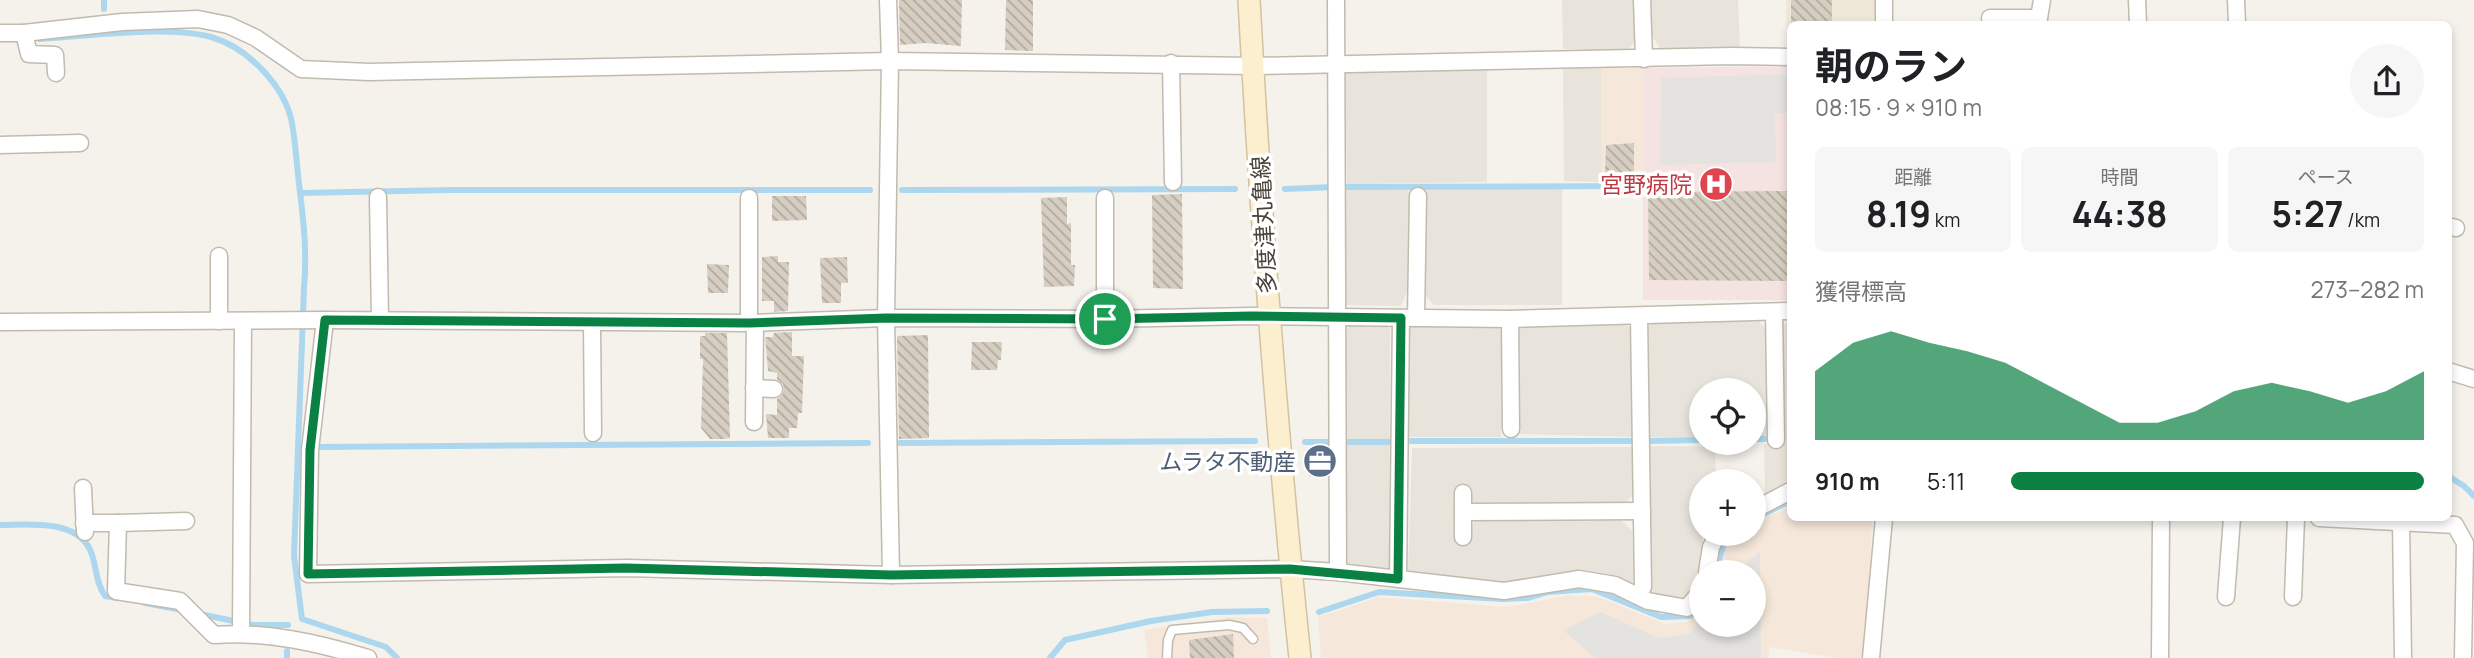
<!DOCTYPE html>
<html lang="ja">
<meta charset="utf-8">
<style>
body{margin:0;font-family:Manrope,"Noto Sans JP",sans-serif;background:#f6f6f6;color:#202124;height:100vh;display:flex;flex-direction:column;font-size:26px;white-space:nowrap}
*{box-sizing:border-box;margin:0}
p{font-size:23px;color:#757577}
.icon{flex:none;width:38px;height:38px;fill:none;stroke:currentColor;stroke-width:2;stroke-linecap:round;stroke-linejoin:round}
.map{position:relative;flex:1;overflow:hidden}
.sheet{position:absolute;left:1787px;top:21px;width:665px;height:500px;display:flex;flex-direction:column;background:#fff;border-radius:10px;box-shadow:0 4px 10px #0003}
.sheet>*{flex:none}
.controls{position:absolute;left:1689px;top:378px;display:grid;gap:14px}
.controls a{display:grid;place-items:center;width:77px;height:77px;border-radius:50%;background:#fff;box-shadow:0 4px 10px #0003;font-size:35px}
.pin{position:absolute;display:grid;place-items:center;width:60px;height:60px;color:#fff;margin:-30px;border:4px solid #fff;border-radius:50%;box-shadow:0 2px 7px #0007}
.round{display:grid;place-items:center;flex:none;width:74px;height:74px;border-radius:37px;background:#f6f6f6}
.overview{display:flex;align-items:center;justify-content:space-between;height:119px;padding:0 28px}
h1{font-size:38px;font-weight:700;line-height:52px}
.figures{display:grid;grid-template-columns:repeat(3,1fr);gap:10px;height:119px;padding:7px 28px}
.figures div{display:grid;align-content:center;border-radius:10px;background:#f6f6f6;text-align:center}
.figures b{font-size:35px;font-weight:700}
.figures small{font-size:19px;font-weight:400}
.figures p{font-size:19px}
.chart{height:196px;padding:14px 28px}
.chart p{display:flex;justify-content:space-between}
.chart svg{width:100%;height:126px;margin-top:7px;fill:#0b8043;opacity:.7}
ul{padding:0 28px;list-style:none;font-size:23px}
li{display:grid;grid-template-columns:112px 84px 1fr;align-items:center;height:52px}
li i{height:18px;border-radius:9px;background:#0b8043}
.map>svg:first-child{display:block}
.residential{fill:#e9e4db}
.commercial{fill:#f5e8da}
.education{fill:#eee6d7}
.medical{fill:#f5e3e1}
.parking{fill:#e5e3e0}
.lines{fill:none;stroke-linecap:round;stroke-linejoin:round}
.stream{stroke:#add7ee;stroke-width:6}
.building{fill:url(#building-back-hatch)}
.lane-casing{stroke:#c1baaf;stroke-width:11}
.street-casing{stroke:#c1baaf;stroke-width:19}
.secondary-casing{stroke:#d3c29e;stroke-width:24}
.lane{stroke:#fff;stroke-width:8}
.street{stroke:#fff;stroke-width:16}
.secondary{stroke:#fcefd0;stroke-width:21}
.route-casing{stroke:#fff;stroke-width:14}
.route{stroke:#0b8043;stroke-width:9}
.labels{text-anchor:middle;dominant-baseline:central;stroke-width:7;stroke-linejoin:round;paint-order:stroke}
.health-label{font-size:23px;fill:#be3a42;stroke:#fff;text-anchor:end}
.street-label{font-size:23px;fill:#4a433a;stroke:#fff}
.service-label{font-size:23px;fill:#4e5e75;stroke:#fff;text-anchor:end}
</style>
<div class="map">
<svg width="2474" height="658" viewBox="0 0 2474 658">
<defs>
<pattern id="building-back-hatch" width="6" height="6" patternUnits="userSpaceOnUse" patternTransform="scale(1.75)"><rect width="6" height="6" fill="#d7cec2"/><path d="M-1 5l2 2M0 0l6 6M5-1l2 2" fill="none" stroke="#b0a99f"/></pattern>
</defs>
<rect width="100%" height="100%" fill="#f5f2ec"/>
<g class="residential">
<path d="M1562,0H1635L1636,40L1627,51L1563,49Z"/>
<path d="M1651,0H1738L1740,49L1661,50L1651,34Z"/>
<path d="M1487,66V182L1347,184L1345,70Z"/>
<path d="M1563,67L1601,68L1602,182L1564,181Z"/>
<path d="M1562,188V305H1434L1424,294L1426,190Z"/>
<path d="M1346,190H1409V287L1401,306L1344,305Z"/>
<path d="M1756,318L1766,329V437H1754V390H1701V437H1650L1646,330L1653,322Z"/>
<path d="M1790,319V479L1765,494L1764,444L1784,443L1782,328Z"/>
<path d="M1382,322L1390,329L1389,571L1343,562L1345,324Z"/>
<path d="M1412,323L1493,324L1501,330V437H1406L1408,330Z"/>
<path d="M1524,323H1624L1634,331L1635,437L1519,434V329Z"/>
<path d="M1650,446L1715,447L1716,481H1701V534H1704L1702,538L1701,577L1694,596L1682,603L1651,594Z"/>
<path d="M1633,447L1635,493L1621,507L1471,509L1470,489L1458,490V540L1470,541V530L1475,521L1621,520L1632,531L1634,587L1501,586L1408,573L1412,448Z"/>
</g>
<g class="commercial">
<path d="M1601,68H1643V181L1602,182Z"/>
<path d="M1790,507V518H1872L1866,658H1836L1770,647L1768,658H1321L1318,616L1332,613L1378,597L1507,607L1570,595L1599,597L1665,624L1687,622L1701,612V625H1754V572H1723L1725,551L1729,540L1736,534H1754V523Z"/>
<path d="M1228,617L1267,618L1271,658H1148L1144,630Z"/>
</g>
<path class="education" d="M1786,0H1879V24H1790V48H1787Z"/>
<path class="medical" d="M1790,66V300H1643V68Z"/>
<g class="parking">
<path d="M1790,74V113L1775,114L1776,162L1660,165L1661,78Z"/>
<path d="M1760,552L1761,658H1595L1563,630L1601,612L1659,638L1690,634L1701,619V625H1754V572H1735Z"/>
</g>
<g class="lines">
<g class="stream">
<path d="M104,0V9"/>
<path d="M40,39C88,36 166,25 211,37C247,47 285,86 292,123C296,146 297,169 300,192C304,225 307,255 304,288L294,556L302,619L386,647L397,658"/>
<path d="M1344,187L1642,186"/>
<path d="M1285,189L1334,187"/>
<path d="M902,190L1235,189"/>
<path d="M300,193L452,190H870"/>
<path d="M1754,439H1765"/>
<path d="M1411,441H1634"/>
<path d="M1648,441L1701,440"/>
<path d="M1305,442H1335"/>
<path d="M1346,442H1391"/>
<path d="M900,443L1255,441"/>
<path d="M319,447L868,443"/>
<path d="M2448,476L2464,486L2474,496"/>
<path d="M1754,519L1790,501"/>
<path d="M0,525C29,525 81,518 92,555C97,570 96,583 105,596L117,598"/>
<path d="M1716,572L1724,542L1729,534"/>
<path d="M145,603L182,610"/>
<path d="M1319,612L1379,592L1502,599L1528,598L1548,592L1592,589L1661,617L1691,616L1701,604"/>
<path d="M200,614L253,625H288"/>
<path d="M287,651V658"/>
<path d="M1050,658L1065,640L1151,621L1212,612L1267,611"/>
</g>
</g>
<g class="building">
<path d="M899,0H962L961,46L925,43L900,45Z"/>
<path d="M1006,0H1033V51L1005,50Z"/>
<rect x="1791" y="0" width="41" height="24"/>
<path d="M1634,143V172L1605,173L1606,145Z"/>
<path d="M1790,191V281L1649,280L1648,192Z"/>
<path d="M1182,194L1183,289L1153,288L1152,195Z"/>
<path d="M772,196H806L807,220L772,221Z"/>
<path d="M1067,197V224L1071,223V265H1075L1074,286L1044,287L1041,198Z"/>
<path d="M778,256V262H789L788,311L774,312V301H762V257Z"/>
<path d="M847,257L848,283H841V303H822L820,258Z"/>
<path d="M707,264L729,265L728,293H708Z"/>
<path d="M792,332V356H804L802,413H798L797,428H789V438H768L766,414L777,415V399L782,395L784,389L783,384L777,379V373L768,371L765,337H773L774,333Z"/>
<path d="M705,333H727L730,438L724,439H710L701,428L703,359H700V336H705Z"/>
<path d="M928,335L929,438L899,439L897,336Z"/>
<path d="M972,342H1002L1001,360H998L997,370H971Z"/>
<path d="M1309,448H1327V474L1309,476Z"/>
<path d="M1233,634L1234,658H1190L1189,640Z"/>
</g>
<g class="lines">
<g class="lane-casing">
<path id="lane" d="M1167,658L1168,640L1172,630L1229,625L1243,628L1253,639"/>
</g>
<g class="street-casing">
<g id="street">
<path d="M888,0L890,61L886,318L891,575"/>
<path d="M1336,0L1338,572"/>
<path d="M1642,0L1644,59"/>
<path d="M1884,0V24"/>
<path d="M2137,0L2138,24"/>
<path d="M2236,0L2237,24"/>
<path d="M1990,18H2039"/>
<path d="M2038,24L2042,0"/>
<path d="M0,33H24L122,22L198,19L228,25L256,38L301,69L369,72L890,61L1254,66L1732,56L1790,57"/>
<path d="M24,33L29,54L55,55L56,73"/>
<path d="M1171,63L1173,182"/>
<path d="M0,145L80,143"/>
<path d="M378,197L380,320"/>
<path d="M2448,226L2456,228"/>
<path d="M219,256V321"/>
<path d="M1774,312L1776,440"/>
<path d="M1639,316L1643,587"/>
<path d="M1416,318L1418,196"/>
<path d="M1105,319V198"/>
<path d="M1510,319L1511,429"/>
<path d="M325,320L310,450L308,574L627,568L891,575L1290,569L1338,572L1504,591L1579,579L1615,585L1648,601L1687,608L1701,591"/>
<path d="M0,322L325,320L749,323L886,318L1105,319L1252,316L1510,319L1790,311"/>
<path d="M592,323L593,433"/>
<path d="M749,323V198"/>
<path d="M2448,371L2474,379"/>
<path d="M754,388L774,389"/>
<path d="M754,422L755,323"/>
<path d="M83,488L85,532"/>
<path d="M1754,510L1790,491"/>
<path d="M1463,512L1642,511"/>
<path d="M2319,518L2455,525L2465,543L2463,658"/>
<path d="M186,521L118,523L116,591L180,601L214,635C267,631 318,643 368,658"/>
<path d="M2401,522L2403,658"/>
<path d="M84,523H118"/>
<path d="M1463,537V493"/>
<path d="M1707,572L1711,547L1718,534"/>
<path d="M1398,579L1401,318"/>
<path d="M2226,597L2232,518"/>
<path d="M2293,597L2296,518"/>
<path d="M241,633L243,321"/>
<path d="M1871,658L1884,518"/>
<path d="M2160,658L2161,518"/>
</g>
</g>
<g class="secondary-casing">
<path id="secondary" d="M1249,0C1261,220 1277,439 1300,658"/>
</g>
<use href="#lane" class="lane"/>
<use href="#street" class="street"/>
<use href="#secondary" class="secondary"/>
</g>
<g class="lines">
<g class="route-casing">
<path id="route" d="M1252,316L1401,318L1398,579L1290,569L891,575L626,568L308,574L310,450L325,320L749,323L886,318L1105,319Z"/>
</g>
<use href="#route" class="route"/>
</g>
<defs>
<g id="hospital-disc" transform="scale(1.75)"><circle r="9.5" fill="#e0444e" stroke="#fff"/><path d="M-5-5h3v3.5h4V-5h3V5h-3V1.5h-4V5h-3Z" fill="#fff"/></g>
<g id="office-disc" transform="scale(1.75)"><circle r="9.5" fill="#5c6f8a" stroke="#fff"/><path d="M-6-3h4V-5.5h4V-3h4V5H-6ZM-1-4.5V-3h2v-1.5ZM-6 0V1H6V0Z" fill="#fff"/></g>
</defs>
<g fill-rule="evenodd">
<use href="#hospital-disc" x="1716" y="184"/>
<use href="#office-disc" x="1320" y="461"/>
</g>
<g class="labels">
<g class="health-label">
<text x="1692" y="184">宮野病院</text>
</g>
<g class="street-label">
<text transform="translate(1263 225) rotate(-93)">多度津丸亀線</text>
</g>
<g class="service-label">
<text x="1296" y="461">ムラタ不動産</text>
</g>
</g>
</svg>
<div class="controls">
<a><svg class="icon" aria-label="locate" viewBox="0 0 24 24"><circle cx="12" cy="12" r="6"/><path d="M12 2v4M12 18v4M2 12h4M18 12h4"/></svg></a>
<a>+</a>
<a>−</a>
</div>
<div class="pin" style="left:1105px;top:319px;background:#1e9e55"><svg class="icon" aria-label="arrive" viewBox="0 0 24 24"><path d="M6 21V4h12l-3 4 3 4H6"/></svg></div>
<section class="sheet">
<div class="overview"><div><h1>朝のラン</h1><p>08:15 · 9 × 910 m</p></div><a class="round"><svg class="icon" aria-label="share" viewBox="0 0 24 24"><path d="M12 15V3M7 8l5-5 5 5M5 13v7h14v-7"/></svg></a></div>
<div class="figures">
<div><p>距離</p><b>8.19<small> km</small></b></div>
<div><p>時間</p><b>44:38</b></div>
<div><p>ペース</p><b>5:27<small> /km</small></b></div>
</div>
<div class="chart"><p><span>獲得標高</span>273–282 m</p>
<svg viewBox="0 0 160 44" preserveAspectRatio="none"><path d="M0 44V20L10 10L20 6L30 10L40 13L50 17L60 24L70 31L80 38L90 38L100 34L110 27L120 24L130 27L140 31L150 27L160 20V44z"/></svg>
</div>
<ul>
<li><b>910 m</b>5:11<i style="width:100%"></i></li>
</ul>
</section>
</div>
